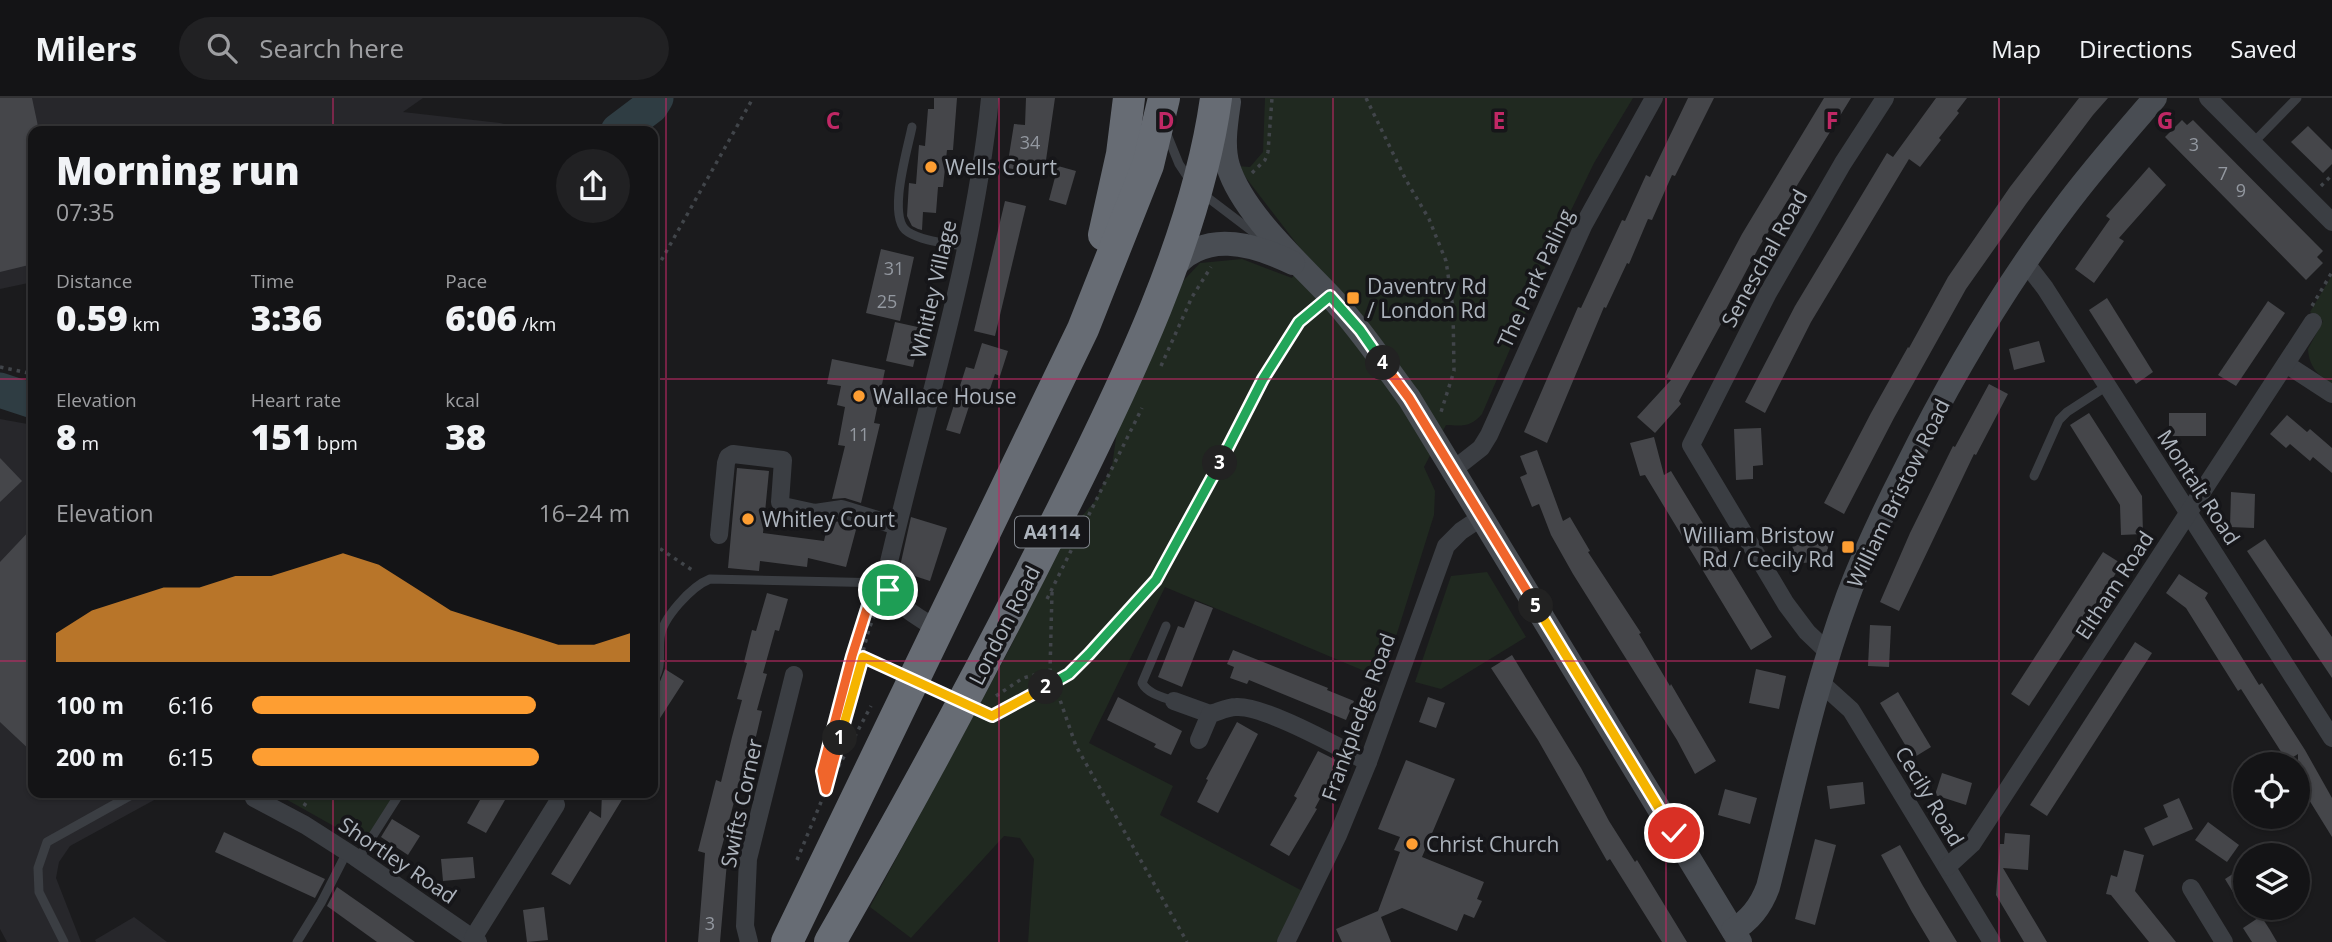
<!DOCTYPE html>
<meta charset="utf-8">
<style>
body{margin:0;font-family:"Open Sans",sans-serif;background:#212123;color:#f1f3f6;height:100vh;display:flex;flex-direction:column;font-size:26px;white-space:nowrap}
*{box-sizing:border-box;margin:0}
p{font-size:23px;color:#9d9ea1}
.icon{flex:none;width:38px;height:38px;fill:none;stroke:currentColor;stroke-width:2;stroke-linecap:round;stroke-linejoin:round}
.map{position:relative;flex:1;overflow:hidden}
.side{position:absolute;left:28px;top:28px;width:630px;height:672px;display:flex;flex-direction:column;background:#141416;border-radius:14px;box-shadow:0 2px 5px #0004,0 0 0 2px #333335}
.side>*{flex:none}
.tools{position:absolute;left:2233px;top:654px;display:grid;gap:14px}
.tools a{display:grid;place-items:center;width:77px;height:77px;border-radius:50%;background:#141416;box-shadow:0 2px 5px #0004,0 0 0 2px #333335;font-size:35px}
.pin{position:absolute;display:grid;place-items:center;width:60px;height:60px;color:#fff;margin:-30px;border:4px solid #fff;border-radius:50%;box-shadow:0 2px 7px #0007}
.km{position:absolute;width:35px;height:35px;margin:-18px;border-radius:50%;background:#222;color:#fff;font-size:19px;line-height:35px;text-align:center}
.round{display:grid;place-items:center;flex:none;width:74px;height:74px;border-radius:37px;background:#212123}
.overview{display:flex;align-items:center;justify-content:space-between;height:119px;padding:0 28px}
h1{font-size:38px;font-weight:800;line-height:52px}
.stats{display:grid;grid-template-columns:repeat(3,1fr);gap:10px;height:119px;padding:7px 28px}
.stats div{display:grid;align-content:center}
.stats b{font-size:35px;font-weight:800}
.stats small{font-size:19px;font-weight:400}
.stats p{font-size:19px}
.chart{height:196px;padding:14px 28px}
.chart p{display:flex;justify-content:space-between}
.chart svg{width:100%;height:126px;margin-top:7px;fill:#fe9e32;opacity:.7}
ul{padding:0 28px;list-style:none;font-size:23px}
li{display:grid;grid-template-columns:112px 84px 1fr;align-items:center;height:52px}
li i{height:18px;border-radius:9px;background:#fe9e32}
header{display:flex;align-items:center;gap:42px;box-sizing:border-box;height:98px;padding:0 35px;background:#141416;border-bottom:2px solid #333335}
header strong{font-size:33px}
nav{display:flex;gap:38px;margin-inline-start:auto;font-size:24px}
.search{width:490px;height:63px;background:#212123;display:flex;align-items:center;gap:18px;box-sizing:border-box;padding:0 24px;border-radius:38px;color:#9d9ea1;font-size:26px}
.map>svg:first-child{display:block}
.built{fill:#27272b}
.green{fill:#202920}
.lines{fill:none;stroke-linecap:round;stroke-linejoin:round}
.river{stroke:#2f3d43;stroke-width:35}
.building{fill:#45464a}
.path{stroke:#41454a;stroke-width:3.5;stroke-dasharray:3.5 5;stroke-linecap:butt}
.lane{stroke:#3b3e43;stroke-width:9}
.street{stroke:#3b3e43;stroke-width:18}
.secondary{stroke:#494d53;stroke-width:24}
.highway{stroke:#676c74;stroke-width:32}
.path-bridge{stroke:#41454a;stroke-width:3.5;stroke-dasharray:3.5 5;stroke-linecap:butt}
.split-1-casing{stroke:#fff;stroke-width:14}
.split-2-casing{stroke:#fff;stroke-width:14}
.split-3-casing{stroke:#fff;stroke-width:14}
.split-4-casing{stroke:#fff;stroke-width:14}
.split-5-casing{stroke:#fff;stroke-width:14}
.split-6-casing{stroke:#fff;stroke-width:14}
.split-1{stroke:#f0652b;stroke-width:9}
.split-2{stroke:#f5b400;stroke-width:9}
.split-3{stroke:#22a559;stroke-width:9}
.split-4{stroke:#22a559;stroke-width:9}
.split-5{stroke:#f0652b;stroke-width:9}
.split-6{stroke:#f5b400;stroke-width:9}
.grid{fill:none;stroke:#c02865;stroke-width:2;stroke-opacity:0.55}
.poi-dot{fill:#fe9e32;stroke:#161619;stroke-width:2.5}
.labels{text-anchor:middle;dominant-baseline:central;stroke-width:7;stroke-linejoin:round;paint-order:stroke}
.number-label{font-size:18px;fill:#9398a0}
.shield{fill:#161619;stroke:#80858c;stroke-width:2}
.shield-label{font-size:19px;font-weight:bold;fill:#adb4bd}
.poi-label{font-size:21px;fill:#adb4bd;stroke:#161619;text-anchor:start}
.street-label{font-size:21px;fill:#adb4bd;stroke:#161619}
.grid-label{font-size:23px;text-anchor:middle;font-weight:bold;fill:#c02865;stroke:#161619;stroke-width:7;stroke-linejoin:round;paint-order:stroke}
</style>
<header>
<strong>Milers</strong>
<div class="search"><svg class="icon" aria-label="search" viewBox="0 0 24 24"><circle cx="10" cy="10" r="6"/><path d="M15 15l6 6"/></svg>Search here</div>
<nav><a>Map</a><a>Directions</a><a>Saved</a></nav>
</header>
<div class="map">
<svg width="2332" height="844" viewBox="0 0 2332 844">
<rect width="100%" height="100%" fill="#1b1b1d"/>
<g class="built">
<path d="M0,0H423L403,14L500,25L532,33H33V184L0,191Z"/>
<path d="M0,321L33,327V695H167L70,748L59,764L56,780L81,844H7L0,831Z"/>
<path d="M134,819L167,844H96L95,842Z"/>
</g>
<g class="green">
<path d="M1265,0H1633L1594,65L1560,135L1482,316C1471,329 1463,328 1446,327L1424,369L1435,393L1434,417L1393,548L1381,580L1165,489L1089,645L1173,688L1160,717L1310,797L1286,844H1028L1034,761L1020,740L1004,738L911,840L870,809L1010,550L1062,441L1095,403L1112,368L1118,326L1184,182L1200,165L1242,161L1292,180L1306,158L1237,68L1250,69L1263,54Z"/>
<path d="M2332,177V286C2318,277 2309,269 2308,251L2323,223L2310,214Z"/>
<path d="M1487,474L1526,539L1441,591L1415,584L1451,478Z"/>
<path d="M275,695H397L364,745Z"/>
</g>
<g class="lines">
<g class="river">
<path d="M618,33L651,8L656,0"/>
<path d="M0,292L33,303"/>
</g>
</g>
<g class="building">
<path d="M0,0H32L39,33H33V166L0,174Z"/>
<path d="M934,0H957L953,52H947L943,89H938L936,115L923,114L922,132L918,131L912,128L907,118L909,85L916,86L919,47L925,48L928,11H934Z"/>
<path d="M1026,0H1055L1044,76L1007,70L1014,26L1025,27Z"/>
<path d="M1688,0H1714L1675,78L1672,77L1652,122L1648,121L1629,166L1627,165L1606,210L1604,209L1547,345L1524,334L1578,209L1581,210L1622,122L1625,123L1646,77L1650,79Z"/>
<path d="M1824,0H1851L1759,149L1724,215L1726,217L1679,303L1681,306L1655,335L1637,319L1671,282L1666,279L1742,136Z"/>
<path d="M1936,0H1967L1957,13L1959,15L1939,40L1941,42L1920,69L1909,61L1811,224L1765,315L1745,304L1795,208L1887,55L1893,59Z"/>
<path d="M2079,0H2108L2093,17L2026,106L1966,191L1894,320L1844,416L1824,405L1871,315L1908,249L1909,250L1948,179L2010,89Z"/>
<path d="M2182,22L2187,27L2193,22L2323,153L2317,159L2323,165L2306,182L2165,39Z"/>
<path d="M2308,28L2332,52V66L2323,75L2291,44Z"/>
<path d="M1058,68L1076,73L1066,107L1049,102Z"/>
<path d="M2149,69L2166,87L2119,140L2124,143L2094,185L2075,171L2110,121L2106,118Z"/>
<path d="M1005,103L1026,108L995,238L974,233Z"/>
<path d="M881,151L914,159L900,223L866,215Z"/>
<path d="M2107,200L2153,274L2136,286L2089,212Z"/>
<path d="M2268,203L2285,215L2236,288L2218,277Z"/>
<path d="M895,224L922,230L913,269L886,263Z"/>
<path d="M2039,243L2045,264L2014,272L2009,251Z"/>
<path d="M982,245L1008,253L1000,278L995,276L986,303L972,299L960,336L946,332L966,269L974,271Z"/>
<path d="M832,261L885,272L874,325L880,326L861,405L845,400L832,401L845,348L838,347L845,309L837,307L841,288L827,286Z"/>
<path d="M1989,286L2008,296L1976,357L1974,356L1899,513L1880,504L1910,435L1953,348L1955,349Z"/>
<path d="M2089,315L2142,398L2143,436L2121,437L2120,407L2070,327Z"/>
<rect x="2169" y="315" width="37" height="23"/>
<path d="M2287,317L2307,334L2310,331L2332,350V375L2313,359L2310,363L2290,346L2286,350L2270,336Z"/>
<path d="M1761,330L1763,367L1753,368V381L1736,382L1734,331Z"/>
<path d="M1654,339L1664,377L1671,373L1772,539L1751,552L1645,377L1640,378L1630,345Z"/>
<path d="M1537,352L1563,423L1570,419L1590,453L1588,454L1641,535L1639,536L1670,588L1671,586L1716,663L1695,676L1677,642L1573,476L1551,437L1539,406L1532,409L1520,379L1527,376L1520,358Z"/>
<path d="M0,360L22,383L0,404Z"/>
<path d="M737,370L769,373L763,435L824,443L828,425L841,423L857,428L846,469L808,460L807,469L760,463L759,473L728,470Z"/>
<path d="M2231,394L2255,396L2254,430L2230,429Z"/>
<path d="M911,419L947,430L930,483L899,473Z"/>
<path d="M33,429V655L0,624V464Z"/>
<path d="M1827,440L1829,462L1795,466L1792,445Z"/>
<path d="M2265,441L2332,539V580L2247,453Z"/>
<path d="M2103,454L2122,466L2029,608L2011,596Z"/>
<path d="M2179,476L2208,495L2205,500L2259,587L2262,585L2305,652L2332,700V739L2298,684V656L2287,663L2241,591L2238,593L2186,510L2166,495Z"/>
<path d="M767,495L788,501L779,533L775,532L763,575L767,576L757,612L762,613L753,651L744,683L740,682L718,763L727,764L720,844H698L705,755L698,753L716,682L721,684L732,639L742,602L737,601L747,565L744,564L752,532L756,533Z"/>
<path d="M1195,503L1213,510L1182,589L1158,579L1178,528L1184,530Z"/>
<path d="M1870,527L1891,528L1889,569L1868,568Z"/>
<path d="M2135,544L2152,555L2047,718L2030,707Z"/>
<path d="M1233,552L1328,590L1327,592L1354,603L1346,622L1249,582L1247,586L1230,580L1234,569L1227,566Z"/>
<path d="M1512,557L1581,670L1609,723L1635,764L1637,762L1687,844H1662L1610,761L1607,763L1538,642L1491,570Z"/>
<path d="M665,571L684,583L653,631V590L659,586Z"/>
<path d="M1756,571L1786,578L1779,611L1749,605Z"/>
<path d="M1898,594L1931,649L1913,660L1880,605Z"/>
<path d="M1118,599L1182,633L1171,657L1154,649L1156,646L1107,622Z"/>
<path d="M1428,599L1445,605L1436,630L1419,624Z"/>
<path d="M1237,624L1258,636L1218,715L1197,704L1208,682L1206,681Z"/>
<path d="M1318,653L1340,664L1315,710L1317,711L1289,758L1270,747L1297,700L1294,698Z"/>
<path d="M1406,662L1455,681L1422,759L1484,784L1477,801L1482,803L1474,820L1464,816L1457,833L1402,810L1381,819L1391,844H1342L1336,831L1378,813L1400,754L1394,752L1400,739L1378,731Z"/>
<path d="M1942,675L1972,685L1966,707L1935,697Z"/>
<path d="M1863,684L1865,706L1830,711L1827,688Z"/>
<path d="M1725,691L1757,700L1750,726L1718,717Z"/>
<path d="M484,695H509L486,735L467,725Z"/>
<path d="M602,695H626L570,787L551,776L590,713L601,720Z"/>
<path d="M2179,700L2193,731L2153,748L2144,730L2168,719L2163,707Z"/>
<path d="M392,721L420,738L408,757L381,739Z"/>
<path d="M2208,724L2239,747L2227,764L2195,742Z"/>
<path d="M224,734L325,781L315,800L215,754Z"/>
<path d="M2005,735L2030,737L2028,772L2003,770L2047,844H2024L1996,797L2000,746H2004Z"/>
<path d="M1815,741L1836,747L1815,827L1795,821Z"/>
<path d="M1900,747L1923,788L1957,844H1930L1912,814L1881,757Z"/>
<path d="M2124,752L2144,757L2135,793L2176,844H2149L2111,797L2106,796L2111,777L2117,779Z"/>
<path d="M473,759L475,780L443,783L441,761Z"/>
<path d="M2245,768V814L2225,781Z"/>
<path d="M337,789L380,819L415,844H377L327,808Z"/>
<path d="M544,809L548,842L527,844L523,812Z"/>
<path d="M2261,818L2270,832L2277,844H2252L2243,830Z"/>
</g>
<g class="lines">
<g class="path">
<path d="M1366,0L1406,82L1429,121L1446,163L1453,210L1454,273L1441,314"/>
<path d="M1252,75L1265,62L1268,54L1272,0"/>
<path d="M2321,88L2332,77"/>
<path d="M653,177L753,0"/>
<path d="M2312,208L2332,174"/>
<path d="M1161,268L1192,199L1211,169"/>
<path d="M0,269L33,276"/>
<path d="M653,446L695,474"/>
<path d="M1052,494L1050,573L1076,648L1187,844"/>
<path d="M1047,501L1142,310"/>
<path d="M1054,584L1069,576L1089,557L1156,482L1263,281L1299,224L1314,211"/>
<path d="M996,598L1023,580L1050,573"/>
<path d="M828,684L869,531L879,506"/>
<path d="M826,690L822,673L852,558L871,499"/>
<path d="M304,708L312,695"/>
<path d="M797,762L826,692L871,608"/>
</g>
<g class="lane">
<path d="M912,29C908,50 886,121 908,134C924,144 949,145 967,149"/>
<path d="M1166,34L1179,66L1191,84"/>
<path d="M2253,45L2297,0"/>
<path d="M1203,96L1261,140"/>
<path d="M2034,378L2059,322L2067,314L2107,288"/>
<path d="M1166,528L1142,585C1148,596 1163,599 1174,603"/>
<path d="M653,583C663,568 658,557 660,540C662,520 692,488 710,481L887,485"/>
<path d="M358,761L400,695"/>
<path d="M64,844L39,794L38,770L47,744L135,695"/>
<path d="M297,844L321,805L347,754"/>
</g>
<g class="street">
<path d="M2208,0L2332,124"/>
<path d="M2025,164L2045,190L2332,640"/>
<path d="M2286,266L2332,296"/>
<path d="M1453,372L1481,350L1489,337L1583,128L1654,0"/>
<path d="M719,437L726,365L728,359L733,356L783,362L780,404L783,408L815,415L842,411L897,428"/>
<path d="M937,531C914,516 891,507 886,477C922,318 974,163 990,0"/>
<path d="M1829,555L1807,534L1786,506L1691,347L1768,195L1843,65L1885,0"/>
<path d="M1820,584L1851,612L1992,844"/>
<path d="M1174,603L1210,616"/>
<path d="M1199,642L1210,616C1218,614 1227,609 1236,609C1264,607 1340,650 1368,664"/>
<path d="M254,700L305,727L355,759L478,844"/>
<path d="M1947,769L1972,746L2313,224"/>
<path d="M2191,790L2224,844"/>
<path d="M473,840L556,707"/>
<path d="M749,844L745,828L748,761L794,577"/>
<path d="M1286,844L1338,737L1368,664L1446,448L1461,433L1482,419"/>
</g>
<g class="secondary">
<path d="M1229,4C1226,25 1222,48 1228,68C1242,114 1297,163 1330,198C1359,229 1383,265 1409,300L1740,844"/>
<path d="M1171,173C1202,131 1252,145 1293,165"/>
<path d="M1733,832C1751,822 1761,808 1768,789C1793,692 1813,593 1848,498C1864,455 1884,413 1905,372C1950,281 2002,192 2064,110C2092,72 2124,36 2155,0"/>
</g>
<g class="highway">
<path d="M1104,137L1122,56L1129,0"/>
<path d="M787,844L1083,231L1148,67L1164,0"/>
<path d="M830,844C912,701 990,557 1063,410C1125,286 1197,138 1216,0"/>
</g>
<path class="path-bridge" d="M863,559L992,618L1054,584"/>
</g>
<g class="lines">
<g class="split-1-casing">
<path id="split-1" d="M840,640L826,692L822,673L852,558L875,485H887L888,492"/>
</g>
<g class="split-2-casing">
<path id="split-2" d="M840,640L863,559L992,618L1046,589"/>
</g>
<g class="split-3-casing">
<path id="split-3" d="M1046,589L1069,576L1089,556L1156,482L1220,365"/>
</g>
<g class="split-4-casing">
<path id="split-4" d="M1220,365L1263,281L1299,224L1330,198L1360,232L1383,265"/>
</g>
<g class="split-5-casing">
<path id="split-5" d="M1383,265L1409,300L1536,508"/>
</g>
<g class="split-6-casing">
<path id="split-6" d="M1536,508L1674,735"/>
</g>
<use href="#split-1" class="split-1"/>
<use href="#split-2" class="split-2"/>
<use href="#split-3" class="split-3"/>
<use href="#split-4" class="split-4"/>
<use href="#split-5" class="split-5"/>
<use href="#split-6" class="split-6"/>
</g>
<path class="grid" d="M333,0V33M666,0V844M999,0V844M1333,0V844M1666,0V844M1999,0V844M0,281H33M653,281H2332M0,563H33M653,563H2332M333,695V844"/>
<g class="poi-dot">
<circle cx="931" cy="69" r="7"/>
<rect x="1346" y="193" width="14" height="14" rx="3.5"/>
<circle cx="859" cy="298" r="7"/>
<circle cx="748" cy="421" r="7"/>
<rect x="1841" y="442" width="14" height="14" rx="3.5"/>
<circle cx="1412" cy="746" r="7"/>
</g>
<g class="labels">
<g class="number-label">
<text x="1030" y="44">34</text>
<text x="2194" y="46">3</text>
<text x="2223" y="75">7</text>
<text x="2241" y="92">9</text>
<text x="894" y="170">31</text>
<text x="887" y="203">25</text>
<text x="859" y="336">11</text>
<text x="710" y="825">3</text>
</g>
<rect class="shield" x="1015" y="418.5" width="74" height="31" rx="5"/>
<g class="shield-label">
<text x="1052" y="434">A4114</text>
</g>
<g class="poi-label">
<text x="945" y="69">Wells Court</text>
<text x="1367" y="188">Daventry Rd<tspan x="1367" dy="24">/ London Rd</tspan></text>
<text x="873" y="298">Wallace House</text>
<text x="762" y="421">Whitley Court</text>
<text x="1834" y="437" text-anchor="end">William Bristow<tspan x="1834" dy="24">Rd / Cecily Rd</tspan></text>
<text x="1426" y="746">Christ Church</text>
</g>
<g class="street-label">
<text transform="translate(1764 160) rotate(-61)">Seneschal Road</text>
<text transform="translate(1535 180) rotate(-65)">The Park Paling</text>
<text transform="translate(933 191) rotate(-77)">Whitley Village</text>
<text transform="translate(2199 389) rotate(57)">Montalt Road</text>
<text transform="translate(1898 395) rotate(-64)">William Bristow Road</text>
<text transform="translate(2114 487) rotate(-57)">Eltham Road</text>
<text transform="translate(1004 527) rotate(-63)">London Road</text>
<text transform="translate(1358 619) rotate(-70)">Frankpledge Road</text>
<text transform="translate(1930 698) rotate(59)">Cecily Road</text>
<text transform="translate(741 705) rotate(-78)">Swifts Corner</text>
<text transform="translate(398 762) rotate(34)">Shortley Road</text>
</g>
</g>
<g class="grid-label">
<text x="833" y="31">C</text>
<text x="1166" y="31">D</text>
<text x="1499" y="31">E</text>
<text x="1832" y="31">F</text>
<text x="2165" y="31">G</text>
</g>
</svg>
<div class="tools">
<a><svg class="icon" aria-label="locate" viewBox="0 0 24 24"><circle cx="12" cy="12" r="6"/><path d="M12 2v4M12 18v4M2 12h4M18 12h4"/></svg></a>
<a><svg class="icon" aria-label="layers" viewBox="0 0 24 24"><path d="M12 4l9 5-9 5-9-5zM3 14l9 5 9-5"/></svg></a>
</div>
<div class="pin" style="left:888px;top:492px;background:#1e9e55"><svg class="icon" aria-label="arrive" viewBox="0 0 24 24"><path d="M6 21V4h12l-3 4 3 4H6"/></svg></div>
<div class="pin" style="left:1674px;top:735px;background:#d93025"><svg class="icon" aria-label="check" viewBox="0 0 24 24"><path d="M5 12l5 5 9-10"/></svg></div>
<b class="km" style="left:840px;top:640px">1</b>
<b class="km" style="left:1046px;top:589px">2</b>
<b class="km" style="left:1220px;top:365px">3</b>
<b class="km" style="left:1383px;top:265px">4</b>
<b class="km" style="left:1536px;top:508px">5</b>
<section class="side">
<div class="overview"><div><h1>Morning run</h1><p>07:35</p></div><a class="round"><svg class="icon" aria-label="share" viewBox="0 0 24 24"><path d="M12 15V3M7 8l5-5 5 5M5 13v7h14v-7"/></svg></a></div>
<div class="stats">
<div><p>Distance</p><b>0.59<small> km</small></b></div>
<div><p>Time</p><b>3:36</b></div>
<div><p>Pace</p><b>6:06<small> /km</small></b></div>
</div>
<div class="stats">
<div><p>Elevation</p><b>8<small> m</small></b></div>
<div><p>Heart rate</p><b>151<small> bpm</small></b></div>
<div><p>kcal</p><b>38</b></div>
</div>
<div class="chart"><p><span>Elevation</span>16–24 m</p>
<svg viewBox="0 0 160 44" preserveAspectRatio="none"><path d="M0 44V34L10 26L20 22L30 18L40 18L50 14L60 14L70 10L80 6L90 10L100 18L110 26L120 30L130 34L140 38L150 38L160 34V44z"/></svg>
</div>
<ul>
<li><b>100 m</b>6:16<i style="width:75%"></i></li>
<li><b>200 m</b>6:15<i style="width:76%"></i></li>
</ul>
</section>
</div>
